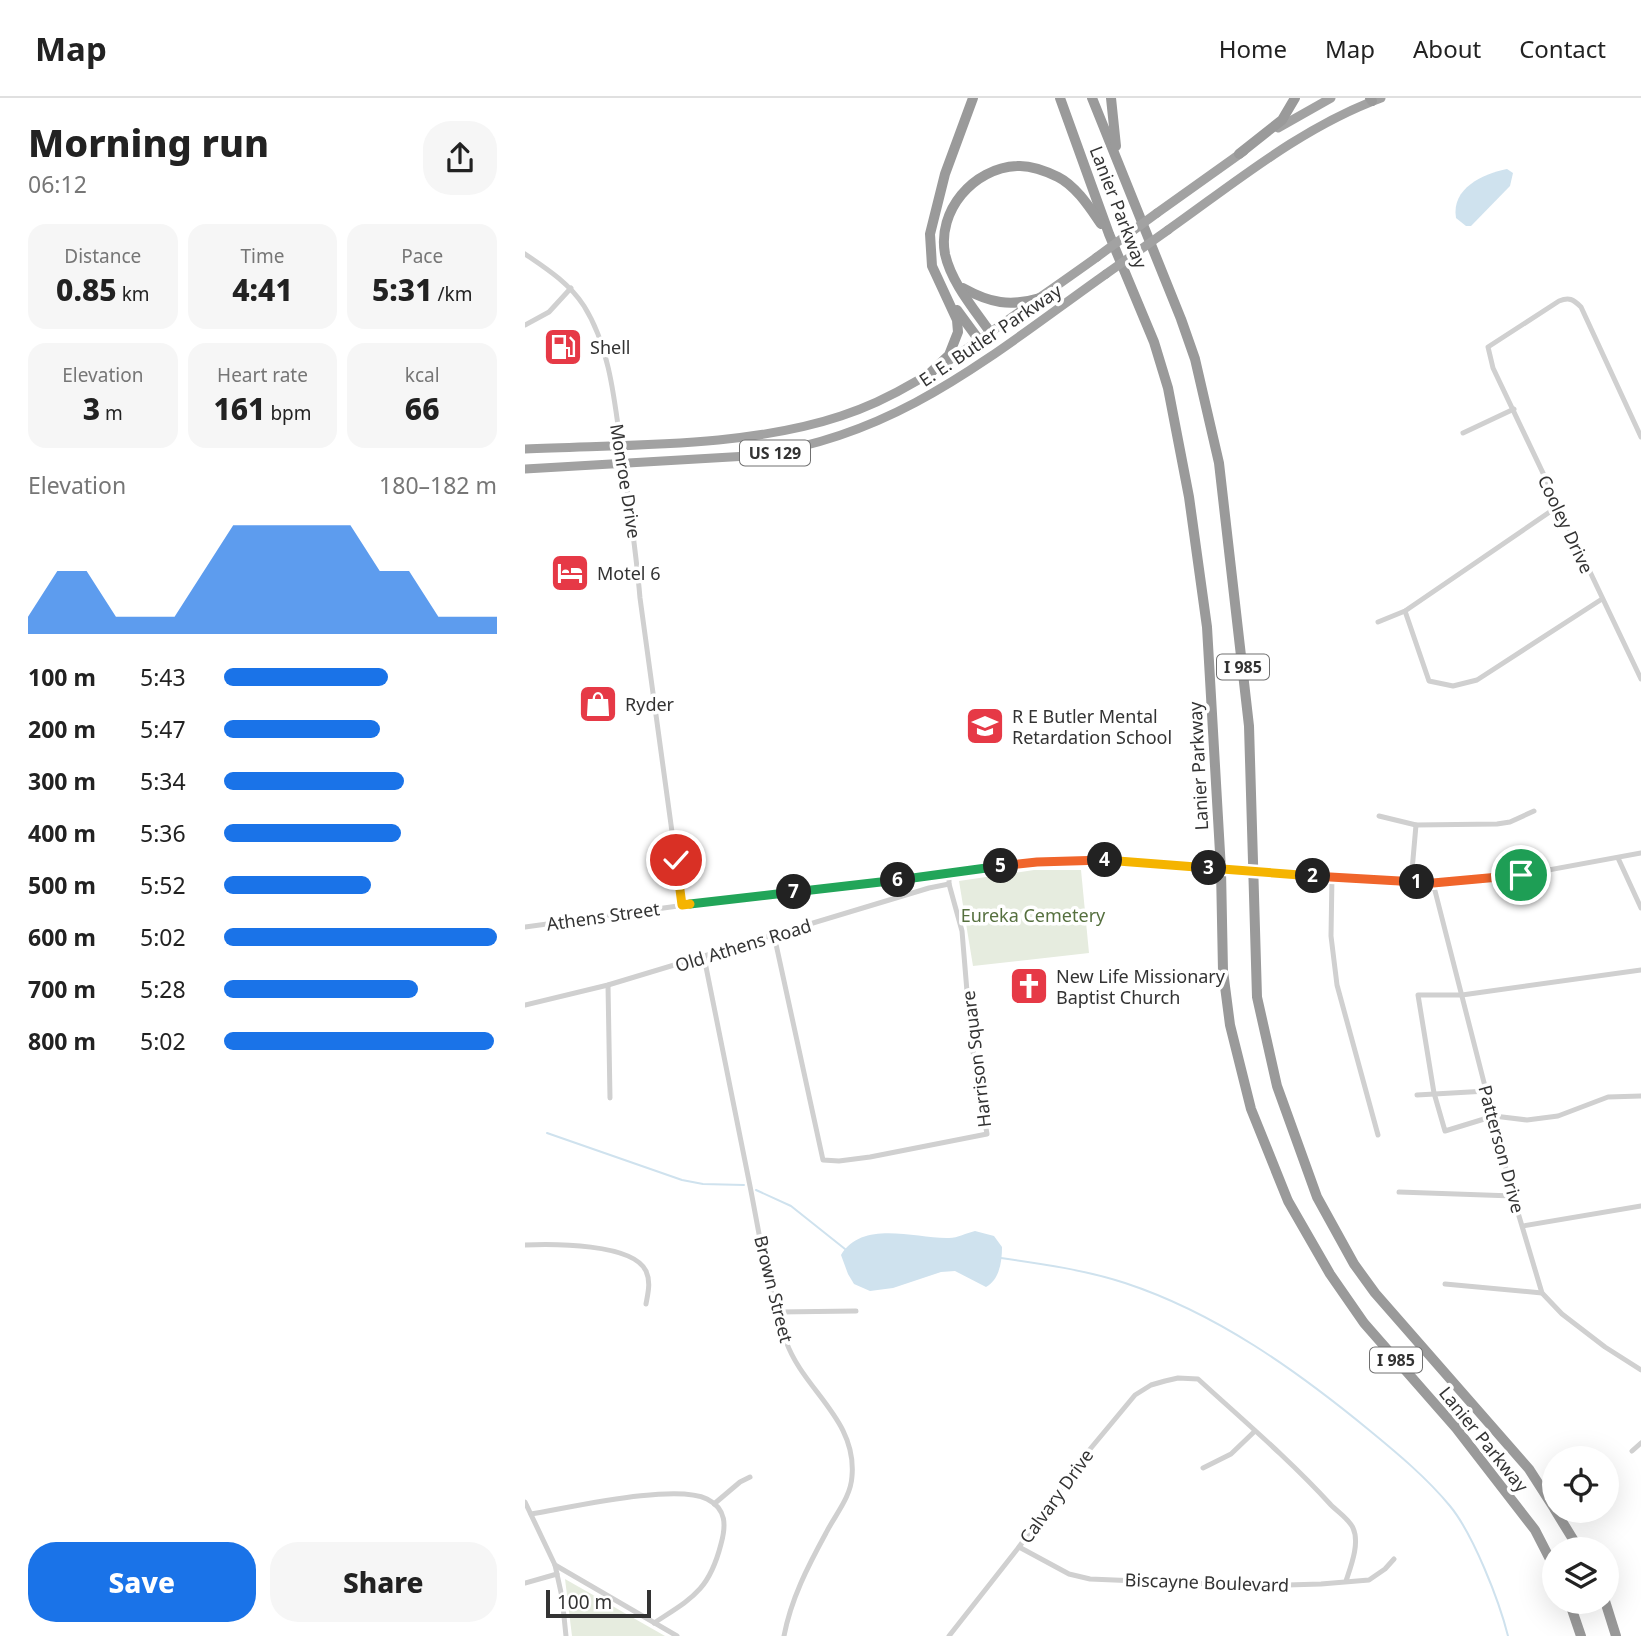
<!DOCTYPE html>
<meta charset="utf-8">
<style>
body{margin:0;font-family:"Noto Sans",sans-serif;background:#f6f6f6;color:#222;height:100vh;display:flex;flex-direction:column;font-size:26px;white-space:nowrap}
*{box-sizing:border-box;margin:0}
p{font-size:23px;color:#767676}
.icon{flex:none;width:38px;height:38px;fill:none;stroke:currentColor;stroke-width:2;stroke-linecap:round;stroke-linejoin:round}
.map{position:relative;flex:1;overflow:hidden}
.panel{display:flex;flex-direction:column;background:#fff;width:525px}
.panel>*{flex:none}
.buttons{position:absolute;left:1017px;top:1348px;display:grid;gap:14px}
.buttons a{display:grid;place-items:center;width:77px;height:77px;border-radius:50%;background:#fff;box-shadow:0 7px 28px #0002;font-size:35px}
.scale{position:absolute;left:21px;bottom:18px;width:105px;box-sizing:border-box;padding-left:7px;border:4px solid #333;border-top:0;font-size:19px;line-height:24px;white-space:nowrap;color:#333;-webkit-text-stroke:5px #fff;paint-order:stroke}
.pin{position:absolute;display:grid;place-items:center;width:60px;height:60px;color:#fff;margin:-30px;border:4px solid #fff;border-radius:50%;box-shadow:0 2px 7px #0007}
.km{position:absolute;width:35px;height:35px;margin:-18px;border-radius:50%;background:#222;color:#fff;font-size:19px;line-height:35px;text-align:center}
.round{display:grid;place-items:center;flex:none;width:74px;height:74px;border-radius:28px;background:#f6f6f6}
.head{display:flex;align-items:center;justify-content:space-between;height:119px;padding:0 28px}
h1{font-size:38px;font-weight:800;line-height:52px}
.stats{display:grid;grid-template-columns:repeat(3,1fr);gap:10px;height:119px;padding:7px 28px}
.stats div{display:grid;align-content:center;border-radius:18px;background:#f6f6f6;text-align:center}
.stats b{font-size:30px;font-weight:800}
.stats small{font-size:19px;font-weight:400}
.stats p{font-size:19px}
.chart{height:196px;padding:14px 28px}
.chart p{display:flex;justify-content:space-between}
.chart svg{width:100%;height:126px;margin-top:7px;fill:#1a73e8;opacity:.7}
.button{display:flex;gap:14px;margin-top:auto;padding:14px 28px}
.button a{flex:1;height:80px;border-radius:28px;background:#1a73e8;color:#fff;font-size:28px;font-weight:800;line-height:80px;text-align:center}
.button a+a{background:#f6f6f6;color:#222}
ul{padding:0 28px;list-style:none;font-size:23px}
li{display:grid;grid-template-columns:112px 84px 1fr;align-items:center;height:52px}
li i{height:18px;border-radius:9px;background:#1a73e8}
header{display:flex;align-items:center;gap:42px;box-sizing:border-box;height:98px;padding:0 35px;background:#fff;border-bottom:2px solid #e0e0e0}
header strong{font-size:33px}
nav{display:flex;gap:38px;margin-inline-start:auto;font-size:24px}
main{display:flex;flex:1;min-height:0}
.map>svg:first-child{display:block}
.green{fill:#e6ecdf}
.water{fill:#cfe2ee}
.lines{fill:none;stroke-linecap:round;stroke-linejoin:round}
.stream{stroke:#cfe2ee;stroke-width:2}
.minor{stroke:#d0d0d0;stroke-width:5}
.trunk{stroke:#a2a2a2;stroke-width:9}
.motorway{stroke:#9a9a9a;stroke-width:10}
.minor-bridge{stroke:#d0d0d0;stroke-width:5}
.trunk-bridge{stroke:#a2a2a2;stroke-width:9}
.split-1-casing{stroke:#fff;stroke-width:14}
.split-2-casing{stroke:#fff;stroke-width:14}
.split-3-casing{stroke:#fff;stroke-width:14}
.split-4-casing{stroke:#fff;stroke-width:14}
.split-5-casing{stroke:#fff;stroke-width:14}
.split-6-casing{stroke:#fff;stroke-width:14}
.split-7-casing{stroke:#fff;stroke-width:14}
.split-8-casing{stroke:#fff;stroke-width:14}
.split-9-casing{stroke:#fff;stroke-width:14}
.split-1{stroke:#f0652b;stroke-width:9}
.split-2{stroke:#f0652b;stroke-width:9}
.split-3{stroke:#f5b400;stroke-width:9}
.split-4{stroke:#f5b400;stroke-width:9}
.split-5{stroke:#f0652b;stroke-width:9}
.split-6{stroke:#22a559;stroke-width:9}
.split-7{stroke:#22a559;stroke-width:9}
.split-8{stroke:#22a559;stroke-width:9}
.split-9{stroke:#f5b400;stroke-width:9}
.labels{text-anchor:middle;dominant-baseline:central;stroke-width:7;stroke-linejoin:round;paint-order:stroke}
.shield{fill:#fff;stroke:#707070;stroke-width:2}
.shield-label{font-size:16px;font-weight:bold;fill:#333}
.street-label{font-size:18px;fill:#333;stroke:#fff}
.poi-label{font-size:18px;fill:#333;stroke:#fff;text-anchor:start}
.park-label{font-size:18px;fill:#56703f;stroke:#fff}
</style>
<header>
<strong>Map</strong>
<nav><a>Home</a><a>Map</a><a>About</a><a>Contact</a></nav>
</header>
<main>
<section class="panel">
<div class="head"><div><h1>Morning run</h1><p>06:12</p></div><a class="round"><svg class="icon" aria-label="share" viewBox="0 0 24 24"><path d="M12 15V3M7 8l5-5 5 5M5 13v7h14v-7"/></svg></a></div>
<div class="stats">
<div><p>Distance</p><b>0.85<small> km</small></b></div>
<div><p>Time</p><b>4:41</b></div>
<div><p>Pace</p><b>5:31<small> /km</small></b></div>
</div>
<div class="stats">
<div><p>Elevation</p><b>3<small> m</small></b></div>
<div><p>Heart rate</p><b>161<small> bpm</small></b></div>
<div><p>kcal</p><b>66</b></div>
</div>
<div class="chart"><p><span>Elevation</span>180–182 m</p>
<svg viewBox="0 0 160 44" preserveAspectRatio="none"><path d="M0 44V38L10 22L20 22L30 38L40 38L50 38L60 22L70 6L80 6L90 6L100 6L110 6L120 22L130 22L140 38L150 38L160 38V44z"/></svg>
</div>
<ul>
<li><b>100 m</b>5:43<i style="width:60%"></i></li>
<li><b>200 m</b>5:47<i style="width:57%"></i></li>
<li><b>300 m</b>5:34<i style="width:66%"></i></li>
<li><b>400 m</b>5:36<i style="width:65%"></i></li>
<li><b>500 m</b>5:52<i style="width:54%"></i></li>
<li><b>600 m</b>5:02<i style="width:100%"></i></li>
<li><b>700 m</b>5:28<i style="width:71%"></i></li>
<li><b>800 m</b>5:02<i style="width:99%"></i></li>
</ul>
<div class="button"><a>Save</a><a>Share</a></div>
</section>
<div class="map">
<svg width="1116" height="1538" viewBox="0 0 1116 1538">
<rect width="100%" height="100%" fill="#fff"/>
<g class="green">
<path d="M509,772H556L564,855L448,868L434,783Z"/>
<path d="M40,1481L140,1538H47Z"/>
</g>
<g class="water">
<path d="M982,71L988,75L985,88L946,128H941L931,120C926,90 958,76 982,71Z"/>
<path d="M450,1133L469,1138L477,1149C477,1163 475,1181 461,1189L430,1173L416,1174L368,1190L345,1193L329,1186L323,1176L316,1157C338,1121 391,1141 424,1140C433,1140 441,1135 450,1133Z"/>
</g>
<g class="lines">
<g class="stream">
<path d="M22,1035L157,1082L178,1086L219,1087"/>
<path d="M231,1092L266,1108L320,1151"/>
<path d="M476,1160C518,1166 560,1172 600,1185C691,1215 771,1272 844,1332C872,1355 902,1380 925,1408C948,1436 974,1502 983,1538"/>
</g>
<g class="minor">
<path d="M0,156C22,171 44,185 59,208C86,251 90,308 97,357C104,405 111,452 115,500L157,807"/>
<path d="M0,227L24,214L46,190"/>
<path d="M938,335L989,311"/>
<path d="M1116,339L1056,209C1048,201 1044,199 1034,203L963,249L968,270L1116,581"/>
<path d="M880,513L904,583L928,588L952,582L1077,501"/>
<path d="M853,524L880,513L1032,409"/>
<path d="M854,718L891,727L972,726L985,724L1009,713"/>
<path d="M1093,760L1116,810"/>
<path d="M752,776L908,785L996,777L1116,755"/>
<path d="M807,778L806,838L812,887L853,1037"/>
<path d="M886,784L891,727"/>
<path d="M908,785L988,1098L1017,1195L1037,1216L1080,1249L1116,1272"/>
<path d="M0,829L226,798L320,790L512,764L602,763L680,770"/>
<path d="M249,837L298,1062L314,1063L345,1059L462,1036L446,942L437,833L424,786"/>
<path d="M179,859C194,935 210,1011 225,1088C235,1139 243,1194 261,1243C278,1292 332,1321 327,1378C326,1399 310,1417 301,1435C283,1468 266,1501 259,1538"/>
<path d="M1116,872L937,897H893L909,995L920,1033L969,1018L1002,1022L1033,1018L1083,999L1116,998"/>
<path d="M83,887L85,1000"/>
<path d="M0,907L83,887L404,790L424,786V775"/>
<path d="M892,997L962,993"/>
<path d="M874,1094L988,1098"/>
<path d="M998,1128L1116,1108"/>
<path d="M0,1147C27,1146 108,1145 121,1173C126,1184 123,1195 121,1206"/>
<path d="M920,1186L1017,1195"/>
<path d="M253,1214L331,1213"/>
<path d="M1107,1353L1116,1345"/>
<path d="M678,1370L706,1356L730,1333"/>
<path d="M0,1404L30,1467L37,1499L41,1538"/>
<path d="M189,1406L215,1384L225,1379"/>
<path d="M6,1416C44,1410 150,1385 182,1401C202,1411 201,1428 196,1446C184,1493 167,1500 129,1525"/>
<path d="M494,1449L544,1476L565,1481L733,1488L796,1486L844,1482L860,1471L869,1461"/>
<path d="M30,1467L152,1538"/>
<path d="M0,1485L32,1476"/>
<path d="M424,1538L494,1449L556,1362L610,1297L626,1287L640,1283L653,1280L673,1281C718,1322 765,1362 806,1407C813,1414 824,1421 828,1430C835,1445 826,1468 821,1483"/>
</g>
<g class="trunk">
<path d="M753,30L806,0"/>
<path d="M632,115L719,53"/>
<path d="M643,132C711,84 777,29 856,0"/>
<path d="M0,351C101,346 220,350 316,318C370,301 417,268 463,236C499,210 536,185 572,159"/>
<path d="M0,371L223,358C370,341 464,259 581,176"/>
</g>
<g class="motorway">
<path d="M535,0L584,136L629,244L643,290L664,399L682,529L696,772L698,873L705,927L726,1011L763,1103L805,1176L839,1225L931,1330L1010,1432L1029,1469"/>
<path d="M567,0L656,221L670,261L694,365L724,628L732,899L752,988L792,1099L829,1166L850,1195L1004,1371L1029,1410"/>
<path d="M586,0L591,48"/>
<path d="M845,0L847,3"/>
<path d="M714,56L757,22L770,0"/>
<path d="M438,190C465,205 485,209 515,200"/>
<path d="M432,212L454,242"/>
<path d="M465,234C449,211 426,184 420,156C412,113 448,70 492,68C506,67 521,73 533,79C551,88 565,110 576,126"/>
<path d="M404,276L424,257L433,234L432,222L407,168L405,136L420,76L448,0"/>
<path d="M1030,1412L1054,1451"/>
<path d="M1044,1503L1056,1538"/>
<path d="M1080,1503L1091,1538"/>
</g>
<path class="minor-bridge" d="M680,770L752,776"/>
<g class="trunk-bridge">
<path d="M572,159L632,115"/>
<path d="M581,176L643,132"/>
</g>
</g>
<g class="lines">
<g class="split-1-casing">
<path id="split-1" d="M892,784L908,785L996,777"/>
</g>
<g class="split-2-casing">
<path id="split-2" d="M788,778L892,784"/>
</g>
<g class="split-3-casing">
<path id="split-3" d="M684,770L788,778"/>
</g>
<g class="split-4-casing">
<path id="split-4" d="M580,762L684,770"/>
</g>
<g class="split-5-casing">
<path id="split-5" d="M476,768L512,764L580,762"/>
</g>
<g class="split-6-casing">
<path id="split-6" d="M373,782L476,768"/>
</g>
<g class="split-7-casing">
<path id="split-7" d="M269,794L373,782"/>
</g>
<g class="split-8-casing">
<path id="split-8" d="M165,806L269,794"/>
</g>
<g class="split-9-casing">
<path id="split-9" d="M151,762L157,807L165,806"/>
</g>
<use href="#split-1" class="split-1"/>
<use href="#split-2" class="split-2"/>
<use href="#split-3" class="split-3"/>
<use href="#split-4" class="split-4"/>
<use href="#split-5" class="split-5"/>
<use href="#split-6" class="split-6"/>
<use href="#split-7" class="split-7"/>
<use href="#split-8" class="split-8"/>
<use href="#split-9" class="split-9"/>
</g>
<defs>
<g id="fuel-square" transform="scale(2.0125)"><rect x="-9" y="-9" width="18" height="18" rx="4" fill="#e63946" stroke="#fff"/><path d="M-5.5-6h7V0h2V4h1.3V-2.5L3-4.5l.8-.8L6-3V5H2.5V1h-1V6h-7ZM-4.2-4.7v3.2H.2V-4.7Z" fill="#fff"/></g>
<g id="hotel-square" transform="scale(2.0125)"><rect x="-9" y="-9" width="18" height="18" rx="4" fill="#e63946" stroke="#fff"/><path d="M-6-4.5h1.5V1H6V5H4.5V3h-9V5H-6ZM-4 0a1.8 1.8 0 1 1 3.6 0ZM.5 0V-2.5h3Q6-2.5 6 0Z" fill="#fff"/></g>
<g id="shop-square" transform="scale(2.0125)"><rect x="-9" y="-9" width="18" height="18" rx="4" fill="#e63946" stroke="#fff"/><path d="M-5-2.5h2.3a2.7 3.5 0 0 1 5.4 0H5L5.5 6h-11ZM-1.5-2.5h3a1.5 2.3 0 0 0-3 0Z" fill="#fff"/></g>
<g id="school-square" transform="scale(2.0125)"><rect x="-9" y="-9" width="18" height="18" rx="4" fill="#e63946" stroke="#fff"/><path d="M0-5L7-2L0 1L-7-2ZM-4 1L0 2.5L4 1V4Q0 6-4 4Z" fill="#fff"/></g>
<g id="church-square" transform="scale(2.0125)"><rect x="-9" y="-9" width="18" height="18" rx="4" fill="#e63946" stroke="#fff"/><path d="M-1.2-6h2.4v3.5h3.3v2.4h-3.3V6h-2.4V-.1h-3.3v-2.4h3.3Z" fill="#fff"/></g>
</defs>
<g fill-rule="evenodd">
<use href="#fuel-square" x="38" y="249"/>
<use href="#hotel-square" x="45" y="475"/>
<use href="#shop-square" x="73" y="606"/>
<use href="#school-square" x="460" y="628"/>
<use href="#church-square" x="504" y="888"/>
</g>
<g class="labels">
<g class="shield">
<rect x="215" y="342.5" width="70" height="25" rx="5"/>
<rect x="692" y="556.5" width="52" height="25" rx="5"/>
<rect x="845" y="1249.5" width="52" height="25" rx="5"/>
</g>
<g class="shield-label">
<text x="250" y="355">US 129</text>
<text x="718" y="569">I 985</text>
<text x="871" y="1262">I 985</text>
</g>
<g class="street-label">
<text transform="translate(594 109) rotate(69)">Lanier Parkway</text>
<text transform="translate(465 237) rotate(-34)">E. E. Butler Parkway</text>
<text transform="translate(101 383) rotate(81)">Monroe Drive</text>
<text transform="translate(1041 426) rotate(65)">Cooley Drive</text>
<text transform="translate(673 668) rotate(-93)">Lanier Parkway</text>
<text transform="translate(78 818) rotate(-8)">Athens Street</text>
<text transform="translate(218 847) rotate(-17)">Old Athens Road</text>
<text transform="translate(451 961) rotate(-97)">Harrison Square</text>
<text transform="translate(977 1051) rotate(75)">Patterson Drive</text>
<text transform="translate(249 1191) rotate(76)">Brown Street</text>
<text transform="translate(959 1341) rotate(51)">Lanier Parkway</text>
<text transform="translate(531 1398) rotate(-54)">Calvary Drive</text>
<text transform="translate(682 1484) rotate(2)">Biscayne Boulevard</text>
</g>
<g class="poi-label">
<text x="65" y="249">Shell</text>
<text x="72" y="475">Motel 6</text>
<text x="100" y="606">Ryder</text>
<text x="487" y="618">R E Butler Mental<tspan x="487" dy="21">Retardation School</tspan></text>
<text x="531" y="878">New Life Missionary<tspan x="531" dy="21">Baptist Church</tspan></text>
</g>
<g class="park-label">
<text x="508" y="817">Eureka Cemetery</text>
</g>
</g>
</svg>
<div class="buttons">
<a><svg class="icon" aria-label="locate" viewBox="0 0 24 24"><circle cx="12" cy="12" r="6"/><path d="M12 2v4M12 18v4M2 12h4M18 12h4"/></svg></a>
<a><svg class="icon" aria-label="layers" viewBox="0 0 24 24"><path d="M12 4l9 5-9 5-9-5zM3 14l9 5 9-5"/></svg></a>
</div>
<div class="scale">100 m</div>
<div class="pin" style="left:996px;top:777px;background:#1e9e55"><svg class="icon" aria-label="arrive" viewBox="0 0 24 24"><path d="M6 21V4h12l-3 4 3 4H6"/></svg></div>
<div class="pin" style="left:151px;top:762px;background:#d93025"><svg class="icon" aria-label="check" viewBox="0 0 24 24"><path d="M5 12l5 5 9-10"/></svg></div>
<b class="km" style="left:892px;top:784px">1</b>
<b class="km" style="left:788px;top:778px">2</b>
<b class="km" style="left:684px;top:770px">3</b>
<b class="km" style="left:580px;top:762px">4</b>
<b class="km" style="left:476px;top:768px">5</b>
<b class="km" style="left:373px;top:782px">6</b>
<b class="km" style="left:269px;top:794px">7</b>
</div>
</main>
